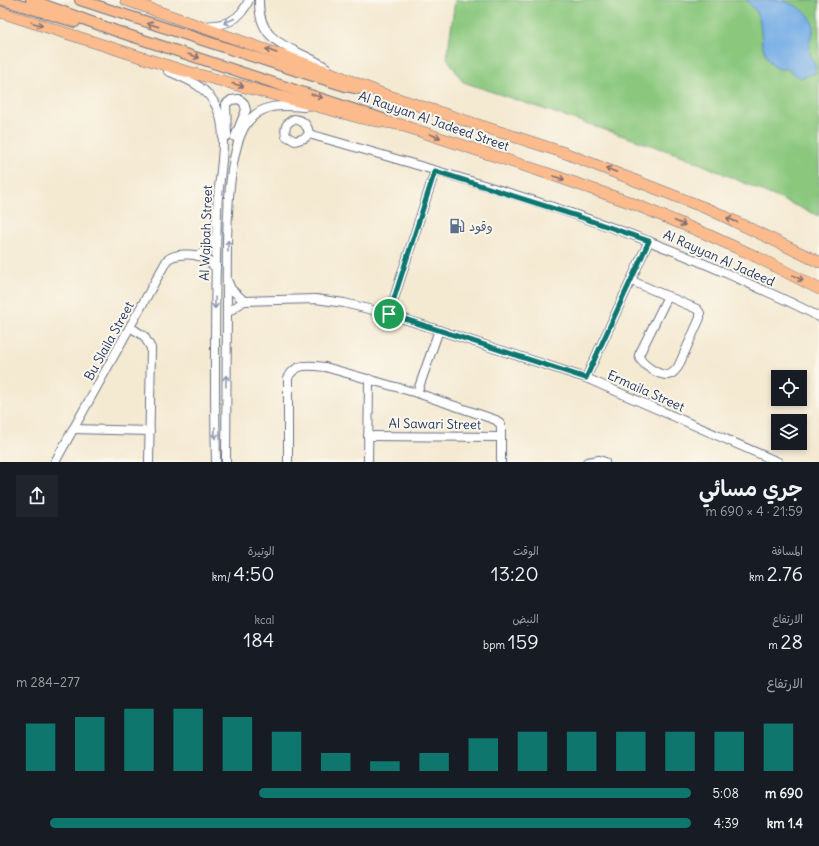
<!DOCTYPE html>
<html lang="ar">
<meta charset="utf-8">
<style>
body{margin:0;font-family:Delius,"Playpen Sans Arabic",sans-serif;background:#20242c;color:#f1f3f6;direction:rtl;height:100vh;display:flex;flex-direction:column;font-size:15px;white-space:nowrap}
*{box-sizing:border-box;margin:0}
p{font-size:13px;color:#9ea1a6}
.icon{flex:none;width:22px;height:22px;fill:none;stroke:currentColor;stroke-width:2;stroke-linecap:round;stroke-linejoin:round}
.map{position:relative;height:462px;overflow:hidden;direction:ltr}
.sheet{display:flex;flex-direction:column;background:#171b24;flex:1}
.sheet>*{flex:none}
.buttons{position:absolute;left:771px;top:370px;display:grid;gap:8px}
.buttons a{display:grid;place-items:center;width:36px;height:36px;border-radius:0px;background:#171b24;box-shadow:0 2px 6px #0003;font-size:20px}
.pin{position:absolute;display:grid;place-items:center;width:34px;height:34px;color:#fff;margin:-17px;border:2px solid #fff;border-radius:50%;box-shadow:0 1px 4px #0007}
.round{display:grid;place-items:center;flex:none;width:42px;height:42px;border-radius:0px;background:#20242c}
.headline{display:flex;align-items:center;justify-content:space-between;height:68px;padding:0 16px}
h1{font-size:22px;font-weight:600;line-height:30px}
.figures{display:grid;grid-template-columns:repeat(3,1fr);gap:6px;height:68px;padding:4px 16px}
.figures div{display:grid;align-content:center}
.figures b{font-size:20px;font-weight:600}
.figures small{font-size:11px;font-weight:400}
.figures p{font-size:11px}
.chart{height:112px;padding:8px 16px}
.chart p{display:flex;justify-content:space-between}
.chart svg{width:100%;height:72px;margin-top:4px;stroke:#0f766e;stroke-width:6}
ul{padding:0 16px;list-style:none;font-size:13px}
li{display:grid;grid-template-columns:64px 48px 1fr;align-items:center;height:30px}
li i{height:10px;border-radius:5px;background:#0f766e}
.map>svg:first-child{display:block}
.green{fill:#8bc87e;stroke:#537c6e}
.water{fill:#77aee6;stroke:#496ea2}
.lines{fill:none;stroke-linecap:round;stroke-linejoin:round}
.minor-casing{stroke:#677086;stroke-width:10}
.major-casing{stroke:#677086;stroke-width:12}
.highway-casing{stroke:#677086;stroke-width:12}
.minor{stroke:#fff;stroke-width:8}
.major{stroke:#fbbb8c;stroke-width:10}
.highway{stroke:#fbbb8c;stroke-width:11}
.oneway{stroke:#8d97ae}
.oneway2{stroke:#806e73}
.route-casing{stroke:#fff;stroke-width:8}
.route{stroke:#0f766e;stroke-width:5}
.labels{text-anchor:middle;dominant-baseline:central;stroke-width:4;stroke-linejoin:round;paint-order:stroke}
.street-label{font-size:13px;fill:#1b2f5e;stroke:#fbf7ec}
.service-label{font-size:13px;fill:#4e5e75;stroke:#fbf7ec;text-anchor:start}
</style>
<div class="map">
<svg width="819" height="462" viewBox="0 0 819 462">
<rect width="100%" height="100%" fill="#fbf7ec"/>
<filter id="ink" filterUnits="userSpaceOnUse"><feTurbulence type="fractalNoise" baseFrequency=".025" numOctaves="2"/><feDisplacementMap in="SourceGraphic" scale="8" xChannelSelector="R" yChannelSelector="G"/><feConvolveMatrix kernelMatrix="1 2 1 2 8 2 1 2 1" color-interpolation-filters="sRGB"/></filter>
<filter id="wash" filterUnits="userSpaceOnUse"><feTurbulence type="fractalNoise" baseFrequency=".012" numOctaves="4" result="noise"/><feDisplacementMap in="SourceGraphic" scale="16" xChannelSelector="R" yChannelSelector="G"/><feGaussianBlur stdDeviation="0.9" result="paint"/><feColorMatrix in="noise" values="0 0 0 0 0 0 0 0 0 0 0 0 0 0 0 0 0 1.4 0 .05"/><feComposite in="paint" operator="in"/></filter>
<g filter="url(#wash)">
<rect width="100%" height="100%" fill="#f4e9d1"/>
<path class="green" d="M455,0H819V216L683,156L463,82L447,58Z"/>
<path class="water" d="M746,0C754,0 775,0 781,0C792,4 812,11 813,26C814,31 812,35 810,41C807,50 812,59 816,67L815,73L800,78L787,69H779L773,66L767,57L762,45L760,22L756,11Z"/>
</g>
<g filter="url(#ink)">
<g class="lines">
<g class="minor-casing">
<g id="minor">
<path d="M259,0C258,48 296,46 327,68"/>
<path d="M203,26C226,25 239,22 249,0"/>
<path d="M168,71C187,79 208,87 217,108C230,136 218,180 217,210C215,294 214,378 216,462"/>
<path d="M294,119C303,120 308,125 309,134L305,138L295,141L286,136C284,127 286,123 294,119Z"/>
<path d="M309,134C453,175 600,216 737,278C764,291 793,302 819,317"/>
<path d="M227,136L226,104L231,100L239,99L244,103L246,110L235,137"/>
<path d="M198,256L209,247L216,236"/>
<path d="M632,281L697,309L700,313V318L678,367C675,371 672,375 667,375C658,375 640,364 639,355L668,296"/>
<path d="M228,282L231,289L244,301"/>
<path d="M227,313L244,301L316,299L344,303L389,314L586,378L778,462"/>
<path d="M389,314L435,171"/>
<path d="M130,327L144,336L151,348L149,462"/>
<path d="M586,378L649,241"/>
<path d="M417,393L439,330"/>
<path d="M73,429L150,431"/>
<path d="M368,436L501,437"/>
<path d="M55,462L167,260C175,253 195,253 204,258C208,260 212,265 216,268"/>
<path d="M226,462C226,411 227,359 227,308C227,265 223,156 247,123C262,103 282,105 304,107"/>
<path d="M288,462V378C295,363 309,365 325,367L417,393L496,420L501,425V462"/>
<path d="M368,462L369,379"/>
<path d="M587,462L599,460L605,462"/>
</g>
</g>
<g class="major-casing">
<g id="major">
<path d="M3,0L75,22"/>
<path d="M31,0L116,31L383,119"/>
<path d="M80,0L285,67L345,86L366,90"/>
</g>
</g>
<g class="highway-casing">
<g id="highway">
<path d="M126,0L334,74L383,94L565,153L713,211L819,262"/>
<path d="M0,12L181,70L365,119L398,124L558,177L629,202L706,234L757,257L819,289"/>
</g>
</g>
<use href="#minor" class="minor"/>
<use href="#major" class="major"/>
<use href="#highway" class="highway"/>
</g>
<defs><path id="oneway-shaft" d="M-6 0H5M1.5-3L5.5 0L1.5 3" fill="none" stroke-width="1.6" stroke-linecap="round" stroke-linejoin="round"/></defs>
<g class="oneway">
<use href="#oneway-shaft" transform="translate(229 21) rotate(156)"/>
<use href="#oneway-shaft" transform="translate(228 246) rotate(-89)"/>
<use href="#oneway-shaft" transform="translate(215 303) rotate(91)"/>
<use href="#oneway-shaft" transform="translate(226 381) rotate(-89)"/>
<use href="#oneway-shaft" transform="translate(215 433) rotate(89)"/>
</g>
<g class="oneway2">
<use href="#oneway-shaft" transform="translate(37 24) rotate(18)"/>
<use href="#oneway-shaft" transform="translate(153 25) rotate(-162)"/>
<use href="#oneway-shaft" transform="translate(271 51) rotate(-160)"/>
<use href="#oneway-shaft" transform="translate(194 56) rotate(18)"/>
<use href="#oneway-shaft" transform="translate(238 85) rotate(15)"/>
<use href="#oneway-shaft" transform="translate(317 96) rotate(18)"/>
<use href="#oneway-shaft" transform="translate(435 136) rotate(19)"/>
<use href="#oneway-shaft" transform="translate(611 170) rotate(-159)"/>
<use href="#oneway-shaft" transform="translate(559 178) rotate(19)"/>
<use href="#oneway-shaft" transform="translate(732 220) rotate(-156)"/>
<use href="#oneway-shaft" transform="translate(680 223) rotate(23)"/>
<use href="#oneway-shaft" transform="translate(798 278) rotate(27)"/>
</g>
</g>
<g class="lines" filter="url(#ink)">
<g class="route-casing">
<path id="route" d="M435,171L580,217L649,241L586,378L389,314Z"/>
</g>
<use href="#route" class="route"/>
</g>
<defs>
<g id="fuel-bare" transform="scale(1.2)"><path d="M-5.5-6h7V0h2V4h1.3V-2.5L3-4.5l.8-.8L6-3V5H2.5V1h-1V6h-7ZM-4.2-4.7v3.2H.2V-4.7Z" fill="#5c6f8a" stroke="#fbf7ec" stroke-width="2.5" paint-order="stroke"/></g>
</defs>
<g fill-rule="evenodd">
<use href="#fuel-bare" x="457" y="226"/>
</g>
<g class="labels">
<g class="street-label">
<text transform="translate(434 121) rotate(19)">Al Rayyan Al Jadeed Street</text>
<text transform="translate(206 233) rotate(-88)">Al Wajbah Street</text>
<text transform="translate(719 258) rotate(24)">Al Rayyan Al Jadeed</text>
<text transform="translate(109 341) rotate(-61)">Bu Slaila Street</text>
<text transform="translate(646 391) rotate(24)">Ermaila Street</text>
<text transform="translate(435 424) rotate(1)">Al Sawari Street</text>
</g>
<g class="service-label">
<text x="469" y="226">وقود</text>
</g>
</g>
</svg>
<div class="buttons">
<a><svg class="icon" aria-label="locate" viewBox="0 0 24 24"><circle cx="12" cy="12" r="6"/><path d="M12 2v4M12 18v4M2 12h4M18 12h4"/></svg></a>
<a><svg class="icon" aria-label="layers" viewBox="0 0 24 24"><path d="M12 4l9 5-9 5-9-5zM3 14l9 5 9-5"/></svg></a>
</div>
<div class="pin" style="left:389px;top:314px;background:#1e9e55"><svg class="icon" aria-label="arrive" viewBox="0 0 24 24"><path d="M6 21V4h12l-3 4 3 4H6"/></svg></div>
</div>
<section class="sheet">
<div class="headline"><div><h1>جري مسائي</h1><p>21:59 · 4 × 690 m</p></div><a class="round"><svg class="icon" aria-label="share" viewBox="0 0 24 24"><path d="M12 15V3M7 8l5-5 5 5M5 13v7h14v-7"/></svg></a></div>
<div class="figures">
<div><p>المسافة</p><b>2.76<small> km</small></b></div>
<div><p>الوقت</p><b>13:20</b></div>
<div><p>الوتيرة</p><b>4:50<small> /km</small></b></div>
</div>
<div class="figures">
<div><p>الارتفاع</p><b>28<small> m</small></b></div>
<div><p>النبض</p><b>159<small> bpm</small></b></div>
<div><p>kcal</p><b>184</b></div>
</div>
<div class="chart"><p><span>الارتفاع</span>277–284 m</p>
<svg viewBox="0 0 160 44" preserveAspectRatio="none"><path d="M5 44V15M15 44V11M25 44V6M35 44V6M45 44V11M55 44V20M65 44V33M75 44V38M85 44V33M95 44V24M105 44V20M115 44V20M125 44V20M135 44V20M145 44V20M155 44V15"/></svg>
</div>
<ul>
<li><b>690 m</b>5:08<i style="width:64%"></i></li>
<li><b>1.4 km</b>4:39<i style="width:95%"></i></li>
</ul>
</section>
